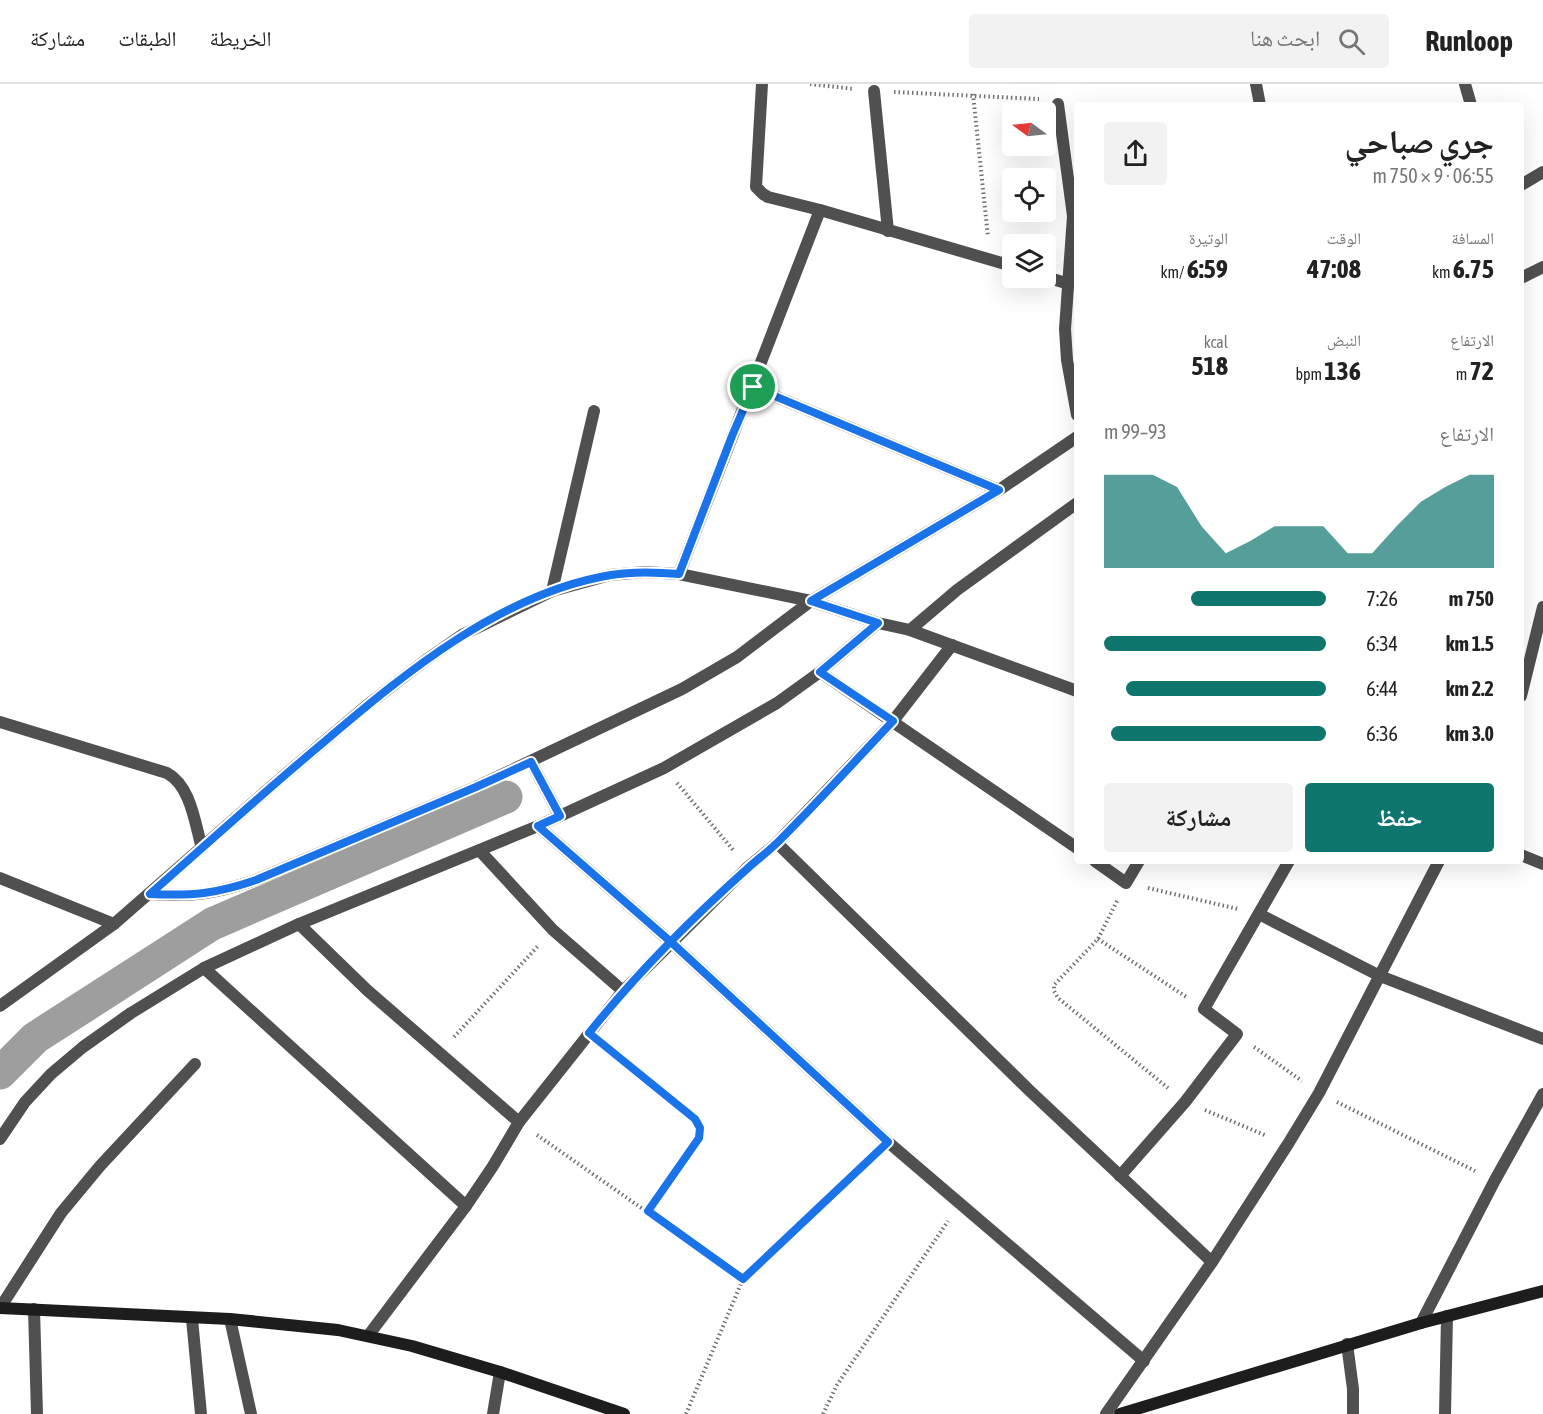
<!DOCTYPE html>
<html lang="ar">
<meta charset="utf-8">
<style>
body{margin:0;font-family:"Asap Condensed","Noto Naskh Arabic",sans-serif;background:#f2f2f2;color:#222;direction:rtl;height:100vh;display:flex;flex-direction:column;font-size:22px;white-space:nowrap}
*{box-sizing:border-box;margin:0}
p{font-size:20px;color:#767676}
.icon{flex:none;width:33px;height:33px;fill:none;stroke:currentColor;stroke-width:2;stroke-linecap:round;stroke-linejoin:round}
.map{position:relative;flex:1;overflow:hidden;direction:ltr}
.panel{position:absolute;left:1074px;top:18px;width:450px;height:762px;display:flex;flex-direction:column;background:#fff;border-radius:6px;box-shadow:0 6px 24px #0002;direction:rtl}
.panel>*{flex:none}
.needle{width:39px;rotate:285deg}
.tools{position:absolute;left:1002px;top:18px;display:grid;gap:12px}
.tools a{display:grid;place-items:center;width:54px;height:54px;border-radius:6px;background:#fff;box-shadow:0 6px 24px #0002;font-size:30px}
.pin{position:absolute;display:grid;place-items:center;width:51px;height:51px;color:#fff;margin:-26px;border:3px solid #fff;border-radius:50%;box-shadow:0 2px 6px #0007}
.round{display:grid;place-items:center;flex:none;width:63px;height:63px;border-radius:6px;background:#f2f2f2}
.headline{display:flex;align-items:center;justify-content:space-between;height:102px;padding:0 30px}
h1{font-size:33px;font-weight:700;line-height:45px}
.stats{display:grid;grid-template-columns:repeat(3,1fr);gap:9px;height:102px;padding:6px 30px}
.stats div{display:grid;align-content:center}
.stats b{font-size:26px;font-weight:700}
.stats small{font-size:16px;font-weight:400}
.stats p{font-size:16px}
.chart{height:168px;padding:12px 30px}
.chart p{display:flex;justify-content:space-between}
.chart svg{width:100%;height:108px;margin-top:6px;fill:#0f766e;opacity:.7}
.primary-button{display:flex;gap:12px;margin-top:auto;padding:12px 30px}
.primary-button a{flex:1;height:69px;border-radius:6px;background:#0f766e;color:#fff;font-size:24px;font-weight:700;line-height:69px;text-align:center}
.primary-button a+a{background:#f2f2f2;color:#222}
ul{padding:0 30px;list-style:none;font-size:20px}
li{display:grid;grid-template-columns:96px 72px 1fr;align-items:center;height:45px}
li i{height:15px;border-radius:8px;background:#0f766e}
header{display:flex;align-items:center;gap:36px;box-sizing:border-box;height:84px;padding:0 30px;background:#fff;border-bottom:2px solid #e0e0e0}
header strong{font-size:28px}
nav{display:flex;gap:33px;margin-inline-start:auto;font-size:21px}
.search{width:420px;height:54px;background:#f2f2f2;display:flex;align-items:center;gap:15px;box-sizing:border-box;padding:0 21px;border-radius:6px;color:#767676;font-size:22px}
.map>svg:first-child{display:block}
.lines{fill:none;stroke-linecap:round;stroke-linejoin:round}
.canal{stroke:#9e9e9e;stroke-width:33}
.path{stroke:#727272;stroke-width:4;stroke-dasharray:1.5 3;stroke-linecap:butt}
.lane{stroke:#505050;stroke-width:12}
.street{stroke:#505050;stroke-width:12}
.secondary{stroke:#1d1d1d;stroke-width:12}
.route-casing{stroke:#fff;stroke-width:12}
.route{stroke:#1a73e8;stroke-width:8}
</style>
<header>
<strong>Runloop</strong>
<div class="search"><svg class="icon" aria-label="search" viewBox="0 0 24 24"><circle cx="10" cy="10" r="6"/><path d="M15 15l6 6"/></svg>ابحث هنا</div>
<nav><a>الخريطة</a><a>الطبقات</a><a>مشاركة</a></nav>
</header>
<div class="map">
<svg width="1543" height="1330" viewBox="0 0 1543 1330">
<rect width="100%" height="100%" fill="#fff"/>
<g class="lines">
<path class="canal" d="M0,989L35,954L212,840L506,713"/>
<g class="path">
<path d="M810,0L854,5"/>
<path d="M894,8L1039,15"/>
<path d="M973,10L988,153"/>
<path d="M677,699L734,767"/>
<path d="M1148,804L1238,825"/>
<path d="M1117,817L1098,855L1054,901V907L1058,914L1168,1004"/>
<path d="M1098,855L1188,914"/>
<path d="M454,953L538,862"/>
<path d="M606,963L695,1035L700,1044L699,1054L648,1127"/>
<path d="M1254,963L1302,997"/>
<path d="M1337,1018L1475,1087"/>
<path d="M1205,1026L1267,1052"/>
<path d="M537,1051L743,1195"/>
<path d="M686,1330L743,1195L872,1073"/>
<path d="M823,1330L837,1301L948,1137"/>
</g>
<path class="lane" d="M0,638L167,689C191,702 195,740 202,764"/>
<g class="street">
<path d="M762,0L756,103L763,110L768,113L820,126"/>
<path d="M1256,0L1260,21"/>
<path d="M1465,0L1471,21"/>
<path d="M874,7L888,147"/>
<path d="M1058,20L1073,132L1065,245L1067,276L1077,331"/>
<path d="M1521,101L1543,88"/>
<path d="M1046,193L1069,200"/>
<path d="M1521,194L1543,183"/>
<path d="M753,303L999,406"/>
<path d="M679,490L820,126L1012,182"/>
<path d="M552,507L594,327"/>
<path d="M910,546L957,506L1077,419"/>
<path d="M820,588L878,539"/>
<path d="M1521,612L1543,523"/>
<path d="M531,678L560,732"/>
<path d="M538,742L671,858L888,1058L1144,1277"/>
<path d="M777,759L1030,1007L1212,1178"/>
<path d="M480,767L553,846L623,907"/>
<path d="M1521,771L1543,780"/>
<path d="M1095,777L1126,799L1139,777"/>
<path d="M0,794L114,840"/>
<path d="M150,810C193,813 215,810 256,796L476,703L682,605L737,573L811,517L999,406L1077,353"/>
<path d="M1259,830L1380,892L1543,955"/>
<path d="M299,840L367,906L519,1038"/>
<path d="M204,884L466,1122"/>
<path d="M0,922L114,840L280,695L366,622L426,576L462,551L552,507L610,491L645,488L679,490L811,517L878,539L910,546L1077,607"/>
<path d="M0,1055L25,1018L51,990L83,963L131,929L204,884L299,840L538,742L664,684L777,619L820,588L1077,764"/>
<path d="M1120,1092L1185,1018L1237,950L1204,925L1289,777"/>
<path d="M0,1224L61,1129L100,1082L195,980"/>
<path d="M34,1225L37,1330"/>
<path d="M192,1235L201,1330"/>
<path d="M230,1235L251,1330"/>
<path d="M1421,1239L1495,1096L1543,1010"/>
<path d="M368,1252L466,1122L493,1082L519,1038L623,907L748,783L777,759L893,637L952,561"/>
<path d="M1347,1260L1353,1305V1330"/>
<path d="M493,1330L500,1288"/>
<path d="M1106,1330L1212,1178L1288,1060L1319,1009L1439,777"/>
<path d="M1445,1330L1447,1232"/>
</g>
<g class="secondary">
<path d="M0,1224L230,1235L338,1246L412,1262L500,1288L624,1330"/>
<path d="M1120,1330L1421,1239L1543,1207"/>
</g>
</g>
<g class="lines">
<g class="route-casing">
<path id="route" d="M753,303L732,352L679,490C656,488 634,487 611,491C502,509 406,588 324,658C265,707 208,759 150,810C193,812 215,810 256,796L476,703L531,678L560,732L538,742L671,858L888,1058L743,1195L648,1127L699,1054L700,1044L695,1035L589,949C637,889 691,835 748,784C758,775 769,767 779,757C818,718 855,677 893,637L820,588L878,539L811,517L999,406L753,303"/>
</g>
<use href="#route" class="route"/>
</g>
</svg>
<div class="tools">
<a><svg class="needle" viewBox="-14 -14 28 28"><path d="M0-13l5 13h-10z" fill="#e53935"/><path d="M0 13l5-13h-10z" fill="#767676"/></svg></a>
<a><svg class="icon" aria-label="locate" viewBox="0 0 24 24"><circle cx="12" cy="12" r="6"/><path d="M12 2v4M12 18v4M2 12h4M18 12h4"/></svg></a>
<a><svg class="icon" aria-label="layers" viewBox="0 0 24 24"><path d="M12 4l9 5-9 5-9-5zM3 14l9 5 9-5"/></svg></a>
</div>
<div class="pin" style="left:753px;top:303px;background:#1e9e55"><svg class="icon" aria-label="arrive" viewBox="0 0 24 24"><path d="M6 21V4h12l-3 4 3 4H6"/></svg></div>
<section class="panel">
<div class="headline"><div><h1>جري صباحي</h1><p>06:55 · 9 × 750 m</p></div><a class="round"><svg class="icon" aria-label="share" viewBox="0 0 24 24"><path d="M12 15V3M7 8l5-5 5 5M5 13v7h14v-7"/></svg></a></div>
<div class="stats">
<div><p>المسافة</p><b>6.75<small> km</small></b></div>
<div><p>الوقت</p><b>47:08</b></div>
<div><p>الوتيرة</p><b>6:59<small> /km</small></b></div>
</div>
<div class="stats">
<div><p>الارتفاع</p><b>72<small> m</small></b></div>
<div><p>النبض</p><b>136<small> bpm</small></b></div>
<div><p>kcal</p><b>518</b></div>
</div>
<div class="chart"><p><span>الارتفاع</span>93–99 m</p>
<svg viewBox="0 0 160 44" preserveAspectRatio="none"><path d="M0 44V6L10 6L20 6L30 11L40 27L50 38L60 33L70 27L80 27L90 27L100 38L110 38L120 27L130 17L140 11L150 6L160 6V44z"/></svg>
</div>
<ul>
<li><b>750 m</b>7:26<i style="width:61%"></i></li>
<li><b>1.5 km</b>6:34<i style="width:100%"></i></li>
<li><b>2.2 km</b>6:44<i style="width:90%"></i></li>
<li><b>3.0 km</b>6:36<i style="width:97%"></i></li>
</ul>
<div class="primary-button"><a>حفظ</a><a>مشاركة</a></div>
</section>
</div>
